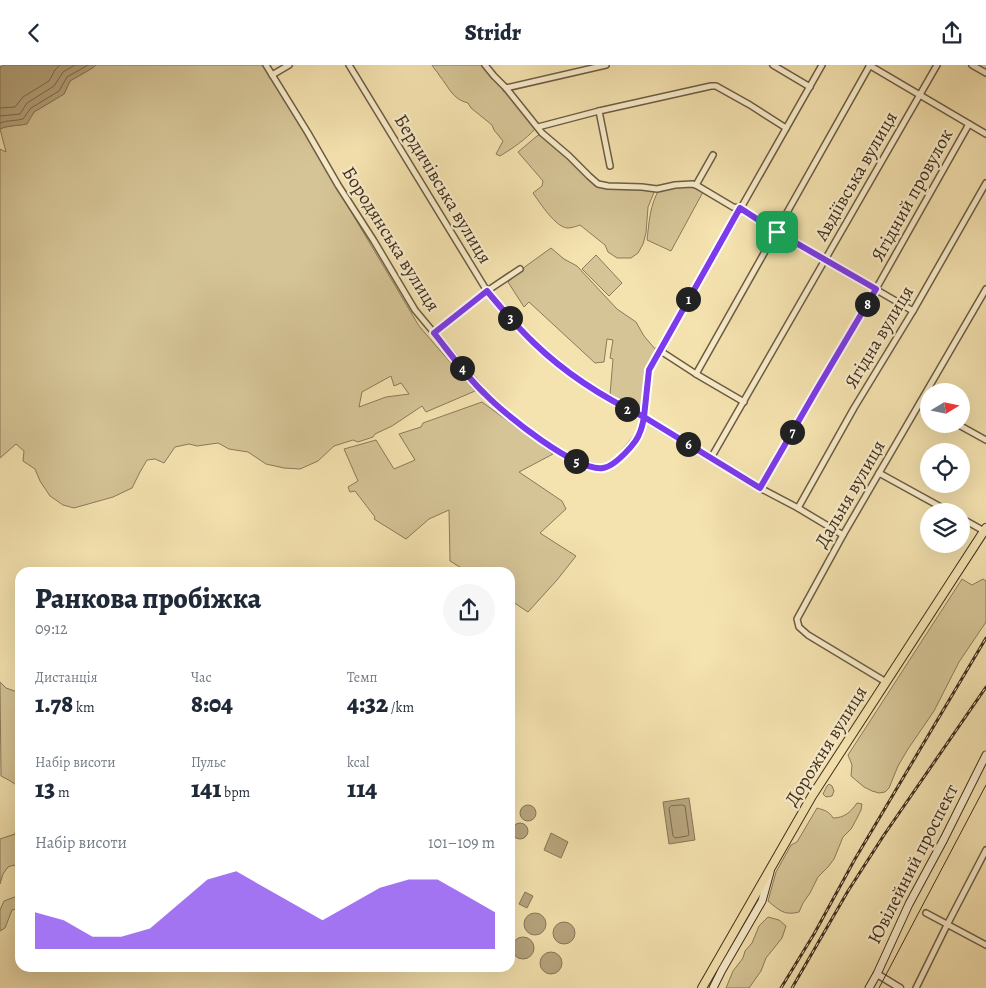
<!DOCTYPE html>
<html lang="uk">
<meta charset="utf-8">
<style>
body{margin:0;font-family:Alegreya,serif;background:#f6f6f7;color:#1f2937;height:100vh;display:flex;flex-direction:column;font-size:19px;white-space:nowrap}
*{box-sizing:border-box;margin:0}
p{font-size:16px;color:#747a83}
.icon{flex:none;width:28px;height:28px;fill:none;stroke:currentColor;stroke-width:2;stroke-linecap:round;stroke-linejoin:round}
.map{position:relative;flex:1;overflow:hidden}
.panel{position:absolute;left:15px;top:502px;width:500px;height:405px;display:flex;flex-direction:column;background:#fff;border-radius:15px;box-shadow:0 5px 20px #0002}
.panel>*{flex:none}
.needle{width:32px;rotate:80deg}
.buttons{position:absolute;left:920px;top:318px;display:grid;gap:10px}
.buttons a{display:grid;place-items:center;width:50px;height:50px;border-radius:50%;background:#fff;box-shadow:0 5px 20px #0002;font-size:25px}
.pin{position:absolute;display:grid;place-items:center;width:42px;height:42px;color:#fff;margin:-21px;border-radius:10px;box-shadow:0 2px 8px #0006}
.km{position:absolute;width:25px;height:25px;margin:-12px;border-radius:50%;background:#222;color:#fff;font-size:14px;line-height:25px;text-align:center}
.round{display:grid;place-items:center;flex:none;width:52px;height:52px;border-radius:26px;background:#f6f6f7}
.headline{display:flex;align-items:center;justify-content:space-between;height:85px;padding:0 20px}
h1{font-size:28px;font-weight:800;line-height:38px}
.figures{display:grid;grid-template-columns:repeat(3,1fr);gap:8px;height:85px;padding:5px 20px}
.figures div{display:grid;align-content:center}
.figures b{font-size:25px;font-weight:800}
.figures small{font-size:14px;font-weight:400}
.figures p{font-size:14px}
.chart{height:140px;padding:10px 20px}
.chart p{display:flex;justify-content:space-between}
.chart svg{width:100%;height:90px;margin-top:5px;fill:#7c3aed;opacity:.7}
header{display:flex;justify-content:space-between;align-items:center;height:65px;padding:0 20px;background:#fff;font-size:22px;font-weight:800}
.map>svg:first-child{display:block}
.green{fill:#d5c496;stroke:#8a7a5a;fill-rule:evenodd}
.water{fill:#b7a57e;stroke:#877658}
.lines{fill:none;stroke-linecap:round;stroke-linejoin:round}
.shore{stroke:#7c6a4e;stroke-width:1}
.minor-casing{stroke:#6d5c42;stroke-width:8}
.tertiary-casing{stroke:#6d5c42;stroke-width:9}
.secondary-casing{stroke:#402f1e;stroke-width:9}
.primary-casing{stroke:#402f1e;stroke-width:10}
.minor{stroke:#f8eccb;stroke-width:5}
.tertiary{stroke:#f8eccb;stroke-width:6}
.secondary{stroke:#f8eccb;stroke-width:7}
.primary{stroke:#f4e2af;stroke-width:8}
.tram{stroke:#402f1e;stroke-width:1}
.rail-casing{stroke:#402f1e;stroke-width:3}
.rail{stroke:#f8eccb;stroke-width:1;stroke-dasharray:4;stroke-linecap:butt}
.route-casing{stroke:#fff;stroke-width:10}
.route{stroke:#7c3aed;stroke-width:6}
.labels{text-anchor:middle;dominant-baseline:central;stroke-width:4.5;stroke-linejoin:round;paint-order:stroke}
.street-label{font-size:19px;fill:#402f1e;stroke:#f8eccb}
</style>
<header><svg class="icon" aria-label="back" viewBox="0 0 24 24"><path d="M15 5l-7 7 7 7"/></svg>Stridr<svg class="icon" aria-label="share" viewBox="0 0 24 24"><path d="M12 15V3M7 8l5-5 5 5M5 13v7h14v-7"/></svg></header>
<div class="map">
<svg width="986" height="923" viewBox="0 0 986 923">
<rect width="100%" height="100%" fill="#f4e2af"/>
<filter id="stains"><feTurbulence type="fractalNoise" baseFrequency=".004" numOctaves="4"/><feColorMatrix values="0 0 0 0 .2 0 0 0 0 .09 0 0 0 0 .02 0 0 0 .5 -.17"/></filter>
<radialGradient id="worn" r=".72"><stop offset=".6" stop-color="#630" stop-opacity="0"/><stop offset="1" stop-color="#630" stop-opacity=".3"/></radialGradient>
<g class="green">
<path d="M96,0H264L419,261L475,326L426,347L422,341L392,361L375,369L373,372L358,377L353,375L334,381L318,396L300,404L284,403L266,399L248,387L229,384L218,378L197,381L189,379L175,382L164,398L155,394L147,395L140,407L132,423L113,432L74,443L63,440L50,431L40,416L35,404L23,396L24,386L16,379L0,393V84L6,87L0,64C8,60 18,61 26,59L34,47L64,29L70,16L94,2ZM391,311L394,321L401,318L409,329L386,332L359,342L362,327Z"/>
<path d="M432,0H484L536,63C525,75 513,83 500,91L496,89L503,76L494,65L492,60L471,43L468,38C452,34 449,22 439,10C437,6 434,4 432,0Z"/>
<path d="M541,69L568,92L594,118L655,125L648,142L646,168L643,179L638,188L631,193H617L608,187L605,180L580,160C577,161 572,163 568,163C556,163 540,138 533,128L542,121L543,116L518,87L537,71Z"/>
<path d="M685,121L695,122L703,127L671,186L647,175C649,158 650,139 659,125L674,122Z"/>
<path d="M551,183L564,194L577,201L617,244L636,257L644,271L656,285L647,305L643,341L639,345L628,341L610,330L613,294L610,293L613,275L607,274L604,297L595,298L529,237L524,242L508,217L526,201Z"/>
<path d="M596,190L622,218L609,231L582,204Z"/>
<path d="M482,337L553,389L519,407L562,436L566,444L540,468L576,491L557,515L528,547L510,535V508L468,507L450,496L449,445L429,454L406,474L374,454L375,452L355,426L350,427L348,422L358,416L344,384L376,375L394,404L415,395L399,369L421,362L423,358Z"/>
<path d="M962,514L972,520L983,514L986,516V557L959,597L934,646L908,684L898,701L889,723L885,727L879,728L872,726L864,722L851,711L852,700L848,690Z"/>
<path d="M0,617L6,623L20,628V726C17,718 8,715 1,711Z"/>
<path d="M829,719L832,721L834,726L832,731L826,732L823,729L827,721Z"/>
<path d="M857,738L862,739L861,745L856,755L851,764L843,772L834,794L828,802L818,812L810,828L803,838L799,847C784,851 779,845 768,836L776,807L791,780L797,777L817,743C824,745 829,746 833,753C844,753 851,747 857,738Z"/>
<path d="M20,746V807L14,800L8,802L3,809L0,819V774L15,769Z"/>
<path d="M20,830V843L12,845L5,863L0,866V845L4,836Z"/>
<path d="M768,852L779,855L786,861L782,873L766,893L761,906L749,923H726L733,906L743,893L745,886L752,878L759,861Z"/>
</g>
<g class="water">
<path d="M4,0H96L94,2L70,16L64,29L34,47L27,59C18,61 8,60 0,64V2Z"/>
<path d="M689,733L695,775L669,779L663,737Z"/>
<circle cx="528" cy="748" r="8"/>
<circle cx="520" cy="766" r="8"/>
<path d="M551,768L568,777L561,793L544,785Z"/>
<path d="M525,827L533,831L527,843L519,839Z"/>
<circle cx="535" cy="859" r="11"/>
<circle cx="564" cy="868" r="11"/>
<circle cx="523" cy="883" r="11"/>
<circle cx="551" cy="898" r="11"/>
</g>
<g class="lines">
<g class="shore">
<path d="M0,43L15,42L23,32L49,16L55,5L60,0"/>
<path d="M0,51L20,49L27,38L54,21L63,7L75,0"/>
<path d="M0,58C7,55 16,56 23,54L31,43L59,26L67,12L88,0"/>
<path d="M682,740L685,741L689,770L687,771L675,773L673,771L669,743L671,741Z"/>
</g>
<g class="minor-casing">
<g id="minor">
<path d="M266,0L308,68L338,120L374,176L415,245L485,329L511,352L545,378L575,396L599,404L608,402L620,393L640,369L644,353L649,305L822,0"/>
<path d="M349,0L487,226L511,254L534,278L559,300L581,316L618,340L644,353L760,423L798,443L843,470"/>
<path d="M485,0L494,11L506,23L542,68L569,91L589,111L598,119L608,121L642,122L657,124L675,120L692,119L696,120L733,142L740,143L825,195L913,246"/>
<path d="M773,0L810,22"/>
<path d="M869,0L986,69"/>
<path d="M972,0L986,8"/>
<path d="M272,10L289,0"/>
<path d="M506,23L606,0"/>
<path d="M599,46L610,101"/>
<path d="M538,62L599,46L711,21H716L750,40L786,63"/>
<path d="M696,120L713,90"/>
<path d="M434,268L487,226L520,204"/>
<path d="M659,285L696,309L744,337"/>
<path d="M696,309L870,0"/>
<path d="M920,338L929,343"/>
<path d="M957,359L986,375"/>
<path d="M711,393L937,0"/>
<path d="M879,408L948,446"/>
<path d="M760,423L817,324L876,224L969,59"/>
<path d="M798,443L854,343L913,246L986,118"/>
<path d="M961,453L984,466"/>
<path d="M886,617L808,570L799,562L797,554L843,470L986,224"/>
<path d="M926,848L986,880"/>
<path d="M916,923L947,860L986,785"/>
</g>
</g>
<g class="tertiary-casing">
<path id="tertiary" d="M877,909L900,923"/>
</g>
<g class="secondary-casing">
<g id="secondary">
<path d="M713,923L722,905L762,836L770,807"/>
<path d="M869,923L877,909L909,839L944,774L986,690"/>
</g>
</g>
<g class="primary-casing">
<path id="primary" d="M702,923L812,731L986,463"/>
</g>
<use href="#minor" class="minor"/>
<use href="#tertiary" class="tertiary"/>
<use href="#secondary" class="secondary"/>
<use href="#primary" class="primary"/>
<path class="tram" d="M879,923L986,720"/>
<g class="rail-casing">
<g id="rail">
<path d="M781,923L814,869L855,794L986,573"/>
<path d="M792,923L848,826L884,770L986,622"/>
</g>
</g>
<use href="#rail" class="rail"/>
</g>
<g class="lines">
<g class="route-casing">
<path id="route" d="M777,167L740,143L649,305L644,352C604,333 566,309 534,278C517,262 502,244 487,226L434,268C450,288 466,311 485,329C504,349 576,407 603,403C614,402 637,378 640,367C642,363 643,357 644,352L760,423L817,324L876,224L777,167"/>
</g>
<use href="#route" class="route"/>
</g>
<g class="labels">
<g class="street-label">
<text transform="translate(856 111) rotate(-60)">Авдіївська вулиця</text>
<text transform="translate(443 124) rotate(59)">Бердичівська вулиця</text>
<text transform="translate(912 130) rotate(-61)">Ягідний провулок</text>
<text transform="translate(391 174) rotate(58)">Бородянська вулиця</text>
<text transform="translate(879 272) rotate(-59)">Ягідна вулиця</text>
<text transform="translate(850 429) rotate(-60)">Дальня вулиця</text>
<text transform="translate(826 681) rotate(-58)">Дорожня вулиця</text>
<text transform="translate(913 799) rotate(-63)">Ювілейний проспект</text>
</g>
</g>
<rect width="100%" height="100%" filter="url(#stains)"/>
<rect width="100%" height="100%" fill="url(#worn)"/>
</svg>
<div class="buttons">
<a><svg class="needle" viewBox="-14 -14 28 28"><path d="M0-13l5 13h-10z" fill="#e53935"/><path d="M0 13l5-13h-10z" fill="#747a83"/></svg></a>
<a><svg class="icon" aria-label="locate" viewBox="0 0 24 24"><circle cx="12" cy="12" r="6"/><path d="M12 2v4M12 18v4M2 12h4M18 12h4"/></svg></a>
<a><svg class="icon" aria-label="layers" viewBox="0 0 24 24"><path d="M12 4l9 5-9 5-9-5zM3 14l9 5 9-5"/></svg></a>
</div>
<div class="pin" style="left:777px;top:167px;background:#1e9e55"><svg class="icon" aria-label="arrive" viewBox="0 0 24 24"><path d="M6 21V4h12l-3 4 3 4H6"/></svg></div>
<b class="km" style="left:688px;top:234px">1</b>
<b class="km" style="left:627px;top:344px">2</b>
<b class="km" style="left:510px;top:253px">3</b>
<b class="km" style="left:462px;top:303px">4</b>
<b class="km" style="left:576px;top:396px">5</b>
<b class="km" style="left:688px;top:379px">6</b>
<b class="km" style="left:792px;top:367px">7</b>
<b class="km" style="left:867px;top:239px">8</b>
<section class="panel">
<div class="headline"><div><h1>Ранкова пробіжка</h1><p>09:12</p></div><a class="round"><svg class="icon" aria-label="share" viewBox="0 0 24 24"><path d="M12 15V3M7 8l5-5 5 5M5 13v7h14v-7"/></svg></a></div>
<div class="figures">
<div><p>Дистанція</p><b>1.78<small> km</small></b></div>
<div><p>Час</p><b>8:04</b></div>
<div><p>Темп</p><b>4:32<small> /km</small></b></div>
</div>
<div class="figures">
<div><p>Набір висоти</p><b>13<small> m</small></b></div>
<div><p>Пульс</p><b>141<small> bpm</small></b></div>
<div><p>kcal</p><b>114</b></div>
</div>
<div class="chart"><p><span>Набір висоти</span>101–109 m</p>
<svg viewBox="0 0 160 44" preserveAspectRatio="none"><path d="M0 44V26L10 30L20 38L30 38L40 34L50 22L60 10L70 6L80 14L90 22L100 30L110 22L120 14L130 10L140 10L150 18L160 26V44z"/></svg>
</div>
</section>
</div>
